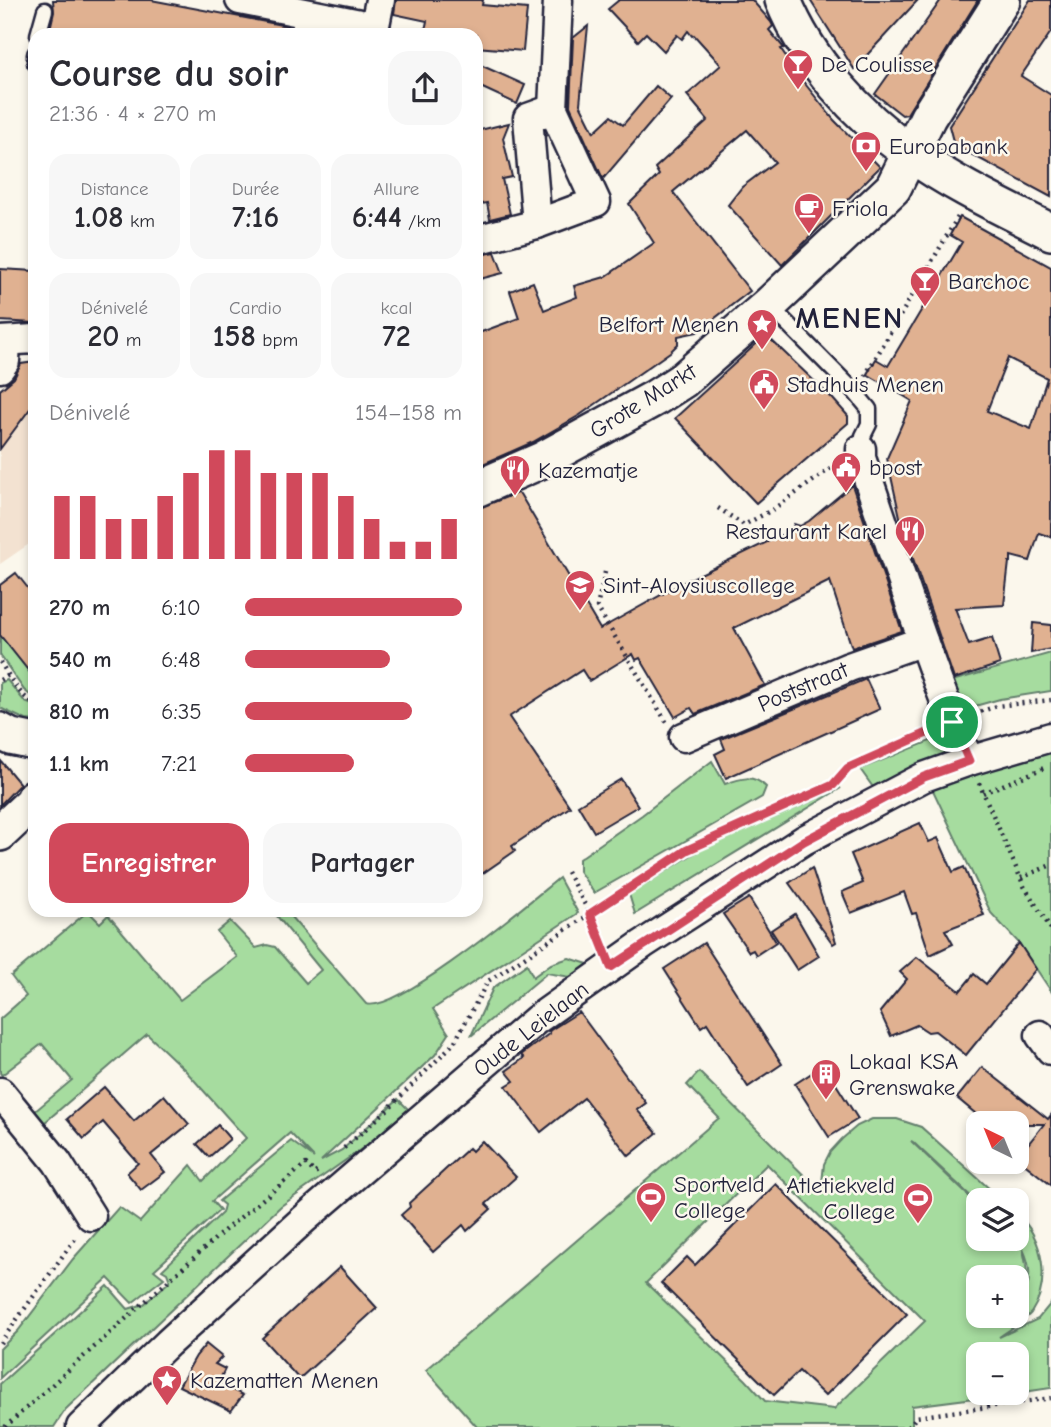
<!DOCTYPE html>
<html lang="fr">
<meta charset="utf-8">
<style>
body{margin:0;font-family:"Comic Neue",sans-serif;background:#f7f7f7;color:#2b2b33;height:100vh;display:flex;flex-direction:column;font-size:26px;white-space:nowrap}
*{box-sizing:border-box;margin:0}
p{font-size:23px;color:#7c7c81}
.icon{flex:none;width:38px;height:38px;fill:none;stroke:currentColor;stroke-width:2;stroke-linecap:round;stroke-linejoin:round}
.map{position:relative;flex:1;overflow:hidden}
.details{position:absolute;left:28px;top:28px;width:455px;height:889px;display:flex;flex-direction:column;background:#fff;border-radius:21px;box-shadow:0 4px 10px #0003}
.details>*{flex:none}
.needle{width:46px;rotate:317deg}
.fabs{position:absolute;left:966px;top:1111px;display:grid;gap:14px}
.fabs a{display:grid;place-items:center;width:63px;height:63px;border-radius:14px;background:#fff;box-shadow:0 4px 10px #0003;font-size:35px}
.pin{position:absolute;display:grid;place-items:center;width:60px;height:60px;color:#fff;margin:-30px;border:4px solid #fff;border-radius:50%;box-shadow:0 2px 7px #0007}
.round{display:grid;place-items:center;flex:none;width:74px;height:74px;border-radius:21px;background:#f7f7f7}
.overview{display:flex;align-items:center;justify-content:space-between;height:119px;padding:0 21px}
h1{font-size:38px;font-weight:600;line-height:52px}
.stats{display:grid;grid-template-columns:repeat(3,1fr);gap:10px;height:119px;padding:7px 21px}
.stats div{display:grid;align-content:center;border-radius:18px;background:#f7f7f7;text-align:center}
.stats b{font-size:30px;font-weight:600}
.stats small{font-size:19px;font-weight:400}
.stats p{font-size:19px}
.chart{height:196px;padding:14px 21px}
.chart p{display:flex;justify-content:space-between}
.chart svg{width:100%;height:126px;margin-top:7px;stroke:#d1495b;stroke-width:6}
.primary-button{display:flex;gap:14px;margin-top:auto;padding:14px 21px}
.primary-button a{flex:1;height:80px;border-radius:21px;background:#d1495b;color:#fff;font-size:28px;font-weight:600;line-height:80px;text-align:center}
.primary-button a+a{background:#f7f7f7;color:#2b2b33}
ul{padding:0 21px;list-style:none;font-size:23px}
li{display:grid;grid-template-columns:112px 84px 1fr;align-items:center;height:52px}
li i{height:18px;border-radius:9px;background:#d1495b}
.map>svg:first-child{display:block}
.built{fill:#f3e2d1}
.green{fill:#a6dc9f;stroke:#647f6d;stroke-width:2;fill-rule:evenodd}
.building{fill:#e0b191;stroke:#22223b;stroke-width:2;fill-rule:evenodd}
.lines{fill:none;stroke-linecap:round;stroke-linejoin:round}
.service-casing{stroke:#22223b;stroke-width:19}
.minor-casing{stroke:#22223b;stroke-width:33}
.tertiary-casing{stroke:#22223b;stroke-width:40}
.path{stroke:#22223b;stroke-width:4.5;stroke-dasharray:2 5;stroke-linecap:butt}
.service{stroke:#fbf7ec;stroke-width:14}
.minor{stroke:#fbf7ec;stroke-width:28}
.tertiary{stroke:#fbf7ec;stroke-width:35}
.route-casing{stroke:#fff;stroke-width:14}
.route{stroke:#d1495b;stroke-width:9}
.labels{text-anchor:middle;dominant-baseline:central;stroke-width:5;stroke-linejoin:round;paint-order:stroke}
.poi-label{font-size:23px;fill:#22223b;stroke:#fbf7ec;text-anchor:start}
.street-label{font-size:23px;fill:#22223b;stroke:#fbf7ec}
.district-label{font-size:30px;font-weight:bold;letter-spacing:2px;fill:#22223b;stroke:#fbf7ec}
</style>
<div class="map">
<svg width="1051" height="1427" viewBox="0 0 1051 1427">
<rect width="100%" height="100%" fill="#fbf7ec"/>
<filter id="ink" filterUnits="userSpaceOnUse"><feTurbulence type="fractalNoise" baseFrequency=".0143" numOctaves="2"/><feDisplacementMap in="SourceGraphic" scale="14" xChannelSelector="R" yChannelSelector="G"/><feConvolveMatrix kernelMatrix="1 2 1 2 8 2 1 2 1" color-interpolation-filters="sRGB"/></filter>
<g filter="url(#ink)">
<path class="built" d="M35,362V546L32,542L0,564V390L20,364Z"/>
<g class="green">
<path d="M0,635L35,679V699L24,690L0,655Z"/>
<path d="M1051,653V691L1000,699L957,711L945,683Z"/>
<path d="M7,680L25,702L35,706V721L26,720L0,708V683Z"/>
<path d="M945,735L950,745L949,754L875,790L860,769Z"/>
<path d="M1051,752V991L1019,943L991,913L930,784Z"/>
<path d="M712,761L725,784C741,778 753,774 766,787L762,797L594,893L579,871V859L642,815Z"/>
<path d="M841,788L635,914L629,894L701,849Z"/>
<path d="M559,878L578,913L433,1009L449,1034L435,1055L321,1161L342,1150L398,1099L412,1113L281,1206L66,1409L54,1427H0V1384L108,1286L128,1309L144,1304L170,1281L167,1273L162,1270L222,1213L224,1205L219,1201L291,1141L314,1158L290,1133L212,1201L220,1210L154,1270L164,1278L132,1303L108,1278L0,1378V1349L18,1331L73,1259L119,1207L140,1222L191,1165L203,1181L246,1138L185,1070L147,1034L44,1123L34,1112L72,1080L42,1044L2,1075L0,1073V1019L26,996L11,976L88,911L100,923L108,915L180,1000L237,957L217,932L230,921L256,948L267,945L275,947L306,983L321,970L272,910H285L366,1004C397,1014 529,902 559,878Z"/>
<path d="M569,958L588,964L576,978L547,973L471,1036L493,988L527,964L533,977L551,964Z"/>
<path d="M699,1072L821,1192L824,1164L830,1152L842,1139L857,1126L872,1119H897L921,1127L1002,1200H978V1203L913,1142L911,1141L978,1205V1239H1014L1019,1245L1016,1239L1017,1214C1044,1238 1051,1283 1031,1313C1022,1323 1010,1329 999,1337L1038,1319L1051,1303V1388L1017,1393V1354H978V1393H1014L912,1406V1427H477L426,1370L719,1118L687,1085ZM767,1164L925,1321L834,1409L765,1401L746,1380L646,1283ZM1023,1249C1032,1268 1032,1287 1017,1303V1316H978V1278H1017V1301C1033,1284 1026,1267 1023,1249Z"/>
</g>
<g class="building">
<path d="M53,0H151L287,26L286,35H61L50,29L54,12Z"/>
<path d="M396,0H483L482,5L527,9L523,51L476,47V35H424L427,21L394,14Z"/>
<path d="M619,0H752L771,22L773,26L769,30L784,48L781,49L802,80L834,120L880,167L782,265L728,205L742,187L775,162L747,130L673,192L750,291L697,332L678,336V344L670,352L580,415L533,442L476,467V334L519,318L510,291L533,282L544,310L577,297L574,286L605,277L654,243L629,204L659,175L655,168L708,120L687,95L721,65L694,35L692,36L688,31L682,39L677,35L664,51L646,33L638,41L608,9Z"/>
<path d="M810,0H918L854,69Z"/>
<path d="M941,0H978L907,114L902,115L875,94Z"/>
<path d="M1030,0H1051V32L1021,76L1051,95V197L954,145L949,126Z"/>
<path d="M588,26L580,104L594,132L611,116L623,125L656,86L671,99L603,179L570,106L573,38Z"/>
<path d="M476,63L525,85L517,104L476,85Z"/>
<path d="M509,123L503,138L512,177L502,179L510,214L490,219L487,203L476,205V131Z"/>
<path d="M960,217L1051,267V537L1039,533L1030,561L1011,556V562H1009L1004,605L955,608L969,645L992,638L1000,664L954,679L902,526L887,458L912,401L867,374L876,359L888,366L962,242L950,235ZM1008,358L1047,378L1031,429L987,411Z"/>
<path d="M495,252L503,273L476,280V256Z"/>
<path d="M0,269L35,271V323L0,321Z"/>
<path d="M766,335L833,399L848,416V423L756,503L675,418Z"/>
<path d="M35,362V402L0,449V390L14,378L21,364Z"/>
<path d="M852,485L902,631L852,648L830,581L734,628L765,685L695,714L691,708L675,717L640,658L636,660L633,654L589,681L582,670L509,717L570,807L512,846L515,851L476,878V509L517,493L520,494L600,629L688,580L792,530L794,524L800,526L809,521Z"/>
<path d="M16,573L35,597V679L0,635V585Z"/>
<path d="M1033,623L1051,625V649L1031,653Z"/>
<path d="M866,679L880,709L726,778L715,754L725,749L721,739Z"/>
<path d="M0,760L20,784L0,805Z"/>
<path d="M621,779L638,806L594,832L578,805Z"/>
<path d="M920,823L929,842L938,838L953,872L964,867L984,915L945,930L953,944L930,955L916,913L912,914L904,892L851,913L842,892L863,883L851,854Z"/>
<path d="M812,868L836,942L833,944L789,883Z"/>
<path d="M749,898L776,942L756,955L753,950L749,952L723,914Z"/>
<path d="M795,914L819,956L797,970L771,930Z"/>
<path d="M704,943L782,1064L748,1087L707,1023L701,1027L664,969Z"/>
<path d="M1019,943L1036,969L966,1055L935,1031L928,1032L917,1025L891,1036L880,1012L907,979L900,972L917,957L960,991L974,974L986,984Z"/>
<path d="M579,1012L646,1103L637,1110L657,1133L629,1156L584,1098L541,1132L506,1086L514,1081L506,1071L524,1058L521,1055L550,1033L549,1031Z"/>
<path d="M824,1065L858,1119L829,1137L795,1084Z"/>
<path d="M982,1067L1048,1119L1051,1115V1185L1017,1158L1044,1124H988L957,1098Z"/>
<path d="M104,1087L134,1121L164,1095L189,1124L151,1155L165,1172L141,1190L127,1173L138,1163L103,1122L84,1139L67,1119Z"/>
<path d="M218,1125L230,1139L209,1157L197,1144Z"/>
<path d="M482,1141L516,1177L486,1204L491,1209L467,1231L463,1225L433,1252L401,1215L410,1207L409,1203L469,1148L472,1151Z"/>
<path d="M776,1184L907,1314L825,1396L799,1371L774,1395L661,1283L687,1257L695,1265Z"/>
<path d="M340,1267L377,1308L299,1379L262,1338Z"/>
<path d="M206,1344L222,1357L215,1364L225,1369L218,1383L243,1395L231,1411L179,1386L196,1356Z"/>
</g>
<g class="lines">
<g class="service-casing">
<g id="service">
<path d="M38,35L45,10"/>
<path d="M298,35L303,13"/>
<path d="M35,54V63"/>
<path d="M769,305L854,391L869,409V424L863,436L861,449"/>
</g>
</g>
<g class="minor-casing">
<g id="minor">
<path d="M240,0L375,27"/>
<path d="M373,35L380,0"/>
<path d="M537,224L528,118L553,109"/>
<path d="M476,240L537,224L596,202L553,109L558,0"/>
<path d="M0,341L35,339"/>
<path d="M0,368L5,361L6,341"/>
<path d="M861,449V458C896,559 927,662 969,761"/>
<path d="M684,737L849,667L923,641"/>
<path d="M1040,1035L1051,1050"/>
<path d="M0,1092L57,1162L91,1216"/>
<path d="M81,1427L168,1343L303,1220L536,1020L643,944L804,840L924,777L969,761L1051,737"/>
</g>
</g>
<g class="tertiary-casing">
<g id="tertiary">
<path d="M783,0C808,62 857,115 911,154C954,185 1004,208 1051,232"/>
<path d="M476,489L542,460L655,398L683,380L769,305L893,188L928,117L1002,0"/>
<path d="M0,731L11,737L35,742"/>
<path d="M0,833L33,802L35,797"/>
</g>
</g>
<g class="path">
<path d="M865,376L959,215"/>
<path d="M718,508L744,525L772,510L837,464"/>
<path d="M605,572L597,607L667,723"/>
<path d="M0,662C9,675 20,698 35,703"/>
<path d="M0,680L9,675"/>
<path d="M974,714L997,706L1051,700"/>
<path d="M979,783L1024,886L1051,929"/>
<path d="M983,793L1044,768"/>
<path d="M567,872L590,914L602,944"/>
<path d="M1021,878L1051,865"/>
<path d="M344,1148L386,1111L454,1043L488,981L687,850L833,785L848,768L930,732"/>
<path d="M0,1343L77,1236"/>
<path d="M5,1427L226,1229L306,1164L315,1173L319,1170"/>
<path d="M909,1427L916,1417L1051,1398"/>
</g>
<use href="#service" class="service"/>
<use href="#minor" class="minor"/>
<use href="#tertiary" class="tertiary"/>
</g>
</g>
<g class="lines" filter="url(#ink)">
<g class="route-casing">
<path id="route" d="M952,722L969,761L924,777L804,841L611,967L590,914L687,850L833,785L848,768Z"/>
</g>
<use href="#route" class="route"/>
</g>
<defs>
<g id="bar-pin" transform="scale(1.575)"><path d="M0 17L-7.5 6A9.5 9.5 0 1 1 7.5 6Z" fill="#d1495b" stroke="#fbf7ec"/><path d="M-6-5H6L.8 .8V4.5H3.5V6h-7V4.5H-.8V.8Z" fill="#fff"/></g>
<g id="bank-pin" transform="scale(1.575)"><path d="M0 17L-7.5 6A9.5 9.5 0 1 1 7.5 6Z" fill="#d1495b" stroke="#fbf7ec"/><path d="M-6-4H6V4H-6ZM0-2.3a2.3 2.3 0 1 0 0 4.6a2.3 2.3 0 1 0 0-4.6Z" fill="#fff"/></g>
<g id="cafe-pin" transform="scale(1.575)"><path d="M0 17L-7.5 6A9.5 9.5 0 1 1 7.5 6Z" fill="#d1495b" stroke="#fbf7ec"/><path d="M-5.5-4.5H6V0H3Q3 3.5 0 3.5H-2.5Q-5.5 3.5-5.5 0ZM3-3.2v2h1.7v-2ZM-6 4.5H4V6H-6Z" fill="#fff"/></g>
<g id="sight-pin" transform="scale(1.575)"><path d="M0 17L-7.5 6A9.5 9.5 0 1 1 7.5 6Z" fill="#d1495b" stroke="#fbf7ec"/><path d="M0-6L1.8-2.2L6-1.7L2.9 1.2L3.7 5.4L0 3.3L-3.7 5.4L-2.9 1.2L-6-1.7L-1.8-2.2Z" fill="#fff"/></g>
<g id="civic-pin" transform="scale(1.575)"><path d="M0 17L-7.5 6A9.5 9.5 0 1 1 7.5 6Z" fill="#d1495b" stroke="#fbf7ec"/><path d="M-.6-6.5H3V-4.5H.6V-3L4-1V1h2V6H-6V1h2V-1L-.6-3ZM-1.2 2.5V6h2.4V2.5Z" fill="#fff"/></g>
<g id="restaurant-pin" transform="scale(1.575)"><path d="M0 17L-7.5 6A9.5 9.5 0 1 1 7.5 6Z" fill="#d1495b" stroke="#fbf7ec"/><path d="M-5-6h1v4h1v-4h1v4h1v-4h1v5L-1.5 .5V6h-2V.5L-5-1ZM5-6V6H3V1.5H1.5Q1.5-4 5-6Z" fill="#fff"/></g>
<g id="school-pin" transform="scale(1.575)"><path d="M0 17L-7.5 6A9.5 9.5 0 1 1 7.5 6Z" fill="#d1495b" stroke="#fbf7ec"/><path d="M0-5L7-2L0 1L-7-2ZM-4 1L0 2.5L4 1V4Q0 6-4 4Z" fill="#fff"/></g>
<g id="building-pin" transform="scale(1.575)"><path d="M0 17L-7.5 6A9.5 9.5 0 1 1 7.5 6Z" fill="#d1495b" stroke="#fbf7ec"/><path d="M-4-6H4V6H1V3H-1V6H-4ZM-2.5-4.3h1.7v1.8h-1.7ZM.8-4.3h1.7v1.8H.8ZM-2.5-1h1.7V.8h-1.7ZM.8-1h1.7V.8H.8Z" fill="#fff"/></g>
<g id="stadium-pin" transform="scale(1.575)"><path d="M0 17L-7.5 6A9.5 9.5 0 1 1 7.5 6Z" fill="#d1495b" stroke="#fbf7ec"/><path d="M0-5a6.5 5 0 1 0 0 10a6.5 5 0 1 0 0-10ZM-3.5-1.8h7v3.6h-7Z" fill="#fff"/></g>
</defs>
<g fill-rule="evenodd">
<use href="#bar-pin" x="798" y="64"/>
<use href="#bank-pin" x="866" y="146"/>
<use href="#cafe-pin" x="809" y="208"/>
<use href="#bar-pin" x="925" y="281"/>
<use href="#sight-pin" x="762" y="324"/>
<use href="#civic-pin" x="764" y="384"/>
<use href="#civic-pin" x="846" y="467"/>
<use href="#restaurant-pin" x="515" y="470"/>
<use href="#restaurant-pin" x="910" y="531"/>
<use href="#school-pin" x="580" y="585"/>
<use href="#building-pin" x="826" y="1074"/>
<use href="#stadium-pin" x="651" y="1197"/>
<use href="#stadium-pin" x="918" y="1198"/>
<use href="#sight-pin" x="167" y="1380"/>
</g>
<g class="labels">
<g class="poi-label">
<text x="821" y="64">De Coulisse</text>
<text x="889" y="146">Europabank</text>
<text x="832" y="208">Friola</text>
<text x="948" y="281">Barchoc</text>
<text x="739" y="324" text-anchor="end">Belfort Menen</text>
<text x="787" y="384">Stadhuis Menen</text>
<text x="869" y="467">bpost</text>
<text x="538" y="470">Kazematje</text>
<text x="887" y="531" text-anchor="end">Restaurant Karel</text>
<text x="603" y="585">Sint-Aloysiuscollege</text>
<text x="849" y="1061">Lokaal KSA<tspan x="849" dy="26">Grenswake</tspan></text>
<text x="674" y="1184">Sportveld<tspan x="674" dy="26">College</tspan></text>
<text x="895" y="1185" text-anchor="end">Atletiekveld<tspan x="895" dy="26">College</tspan></text>
<text x="190" y="1380">Kazematten Menen</text>
</g>
<g class="street-label">
<text transform="translate(643 401) rotate(-32)">Grote Markt</text>
<text transform="translate(803 687) rotate(-23)">Poststraat</text>
<text transform="translate(531 1029) rotate(-38)">Oude Leielaan</text>
</g>
<g class="district-label">
<text x="850" y="318">MENEN</text>
</g>
</g>
</svg>
<div class="fabs">
<a><svg class="needle" viewBox="-14 -14 28 28"><path d="M0-13l5 13h-10z" fill="#e53935"/><path d="M0 13l5-13h-10z" fill="#7c7c81"/></svg></a>
<a><svg class="icon" aria-label="layers" viewBox="0 0 24 24"><path d="M12 4l9 5-9 5-9-5zM3 14l9 5 9-5"/></svg></a>
<a>+</a>
<a>−</a>
</div>
<div class="pin" style="left:952px;top:722px;background:#1e9e55"><svg class="icon" aria-label="arrive" viewBox="0 0 24 24"><path d="M6 21V4h12l-3 4 3 4H6"/></svg></div>
<section class="details">
<div class="overview"><div><h1>Course du soir</h1><p>21:36 · 4 × 270 m</p></div><a class="round"><svg class="icon" aria-label="share" viewBox="0 0 24 24"><path d="M12 15V3M7 8l5-5 5 5M5 13v7h14v-7"/></svg></a></div>
<div class="stats">
<div><p>Distance</p><b>1.08<small> km</small></b></div>
<div><p>Durée</p><b>7:16</b></div>
<div><p>Allure</p><b>6:44<small> /km</small></b></div>
</div>
<div class="stats">
<div><p>Dénivelé</p><b>20<small> m</small></b></div>
<div><p>Cardio</p><b>158<small> bpm</small></b></div>
<div><p>kcal</p><b>72</b></div>
</div>
<div class="chart"><p><span>Dénivelé</span>154–158 m</p>
<svg viewBox="0 0 160 44" preserveAspectRatio="none"><path d="M5 44V22M15 44V22M25 44V30M35 44V30M45 44V22M55 44V14M65 44V6M75 44V6M85 44V14M95 44V14M105 44V14M115 44V22M125 44V30M135 44V38M145 44V38M155 44V30"/></svg>
</div>
<ul>
<li><b>270 m</b>6:10<i style="width:100%"></i></li>
<li><b>540 m</b>6:48<i style="width:67%"></i></li>
<li><b>810 m</b>6:35<i style="width:77%"></i></li>
<li><b>1.1 km</b>7:21<i style="width:50%"></i></li>
</ul>
<div class="primary-button"><a>Enregistrer</a><a>Partager</a></div>
</section>
</div>
